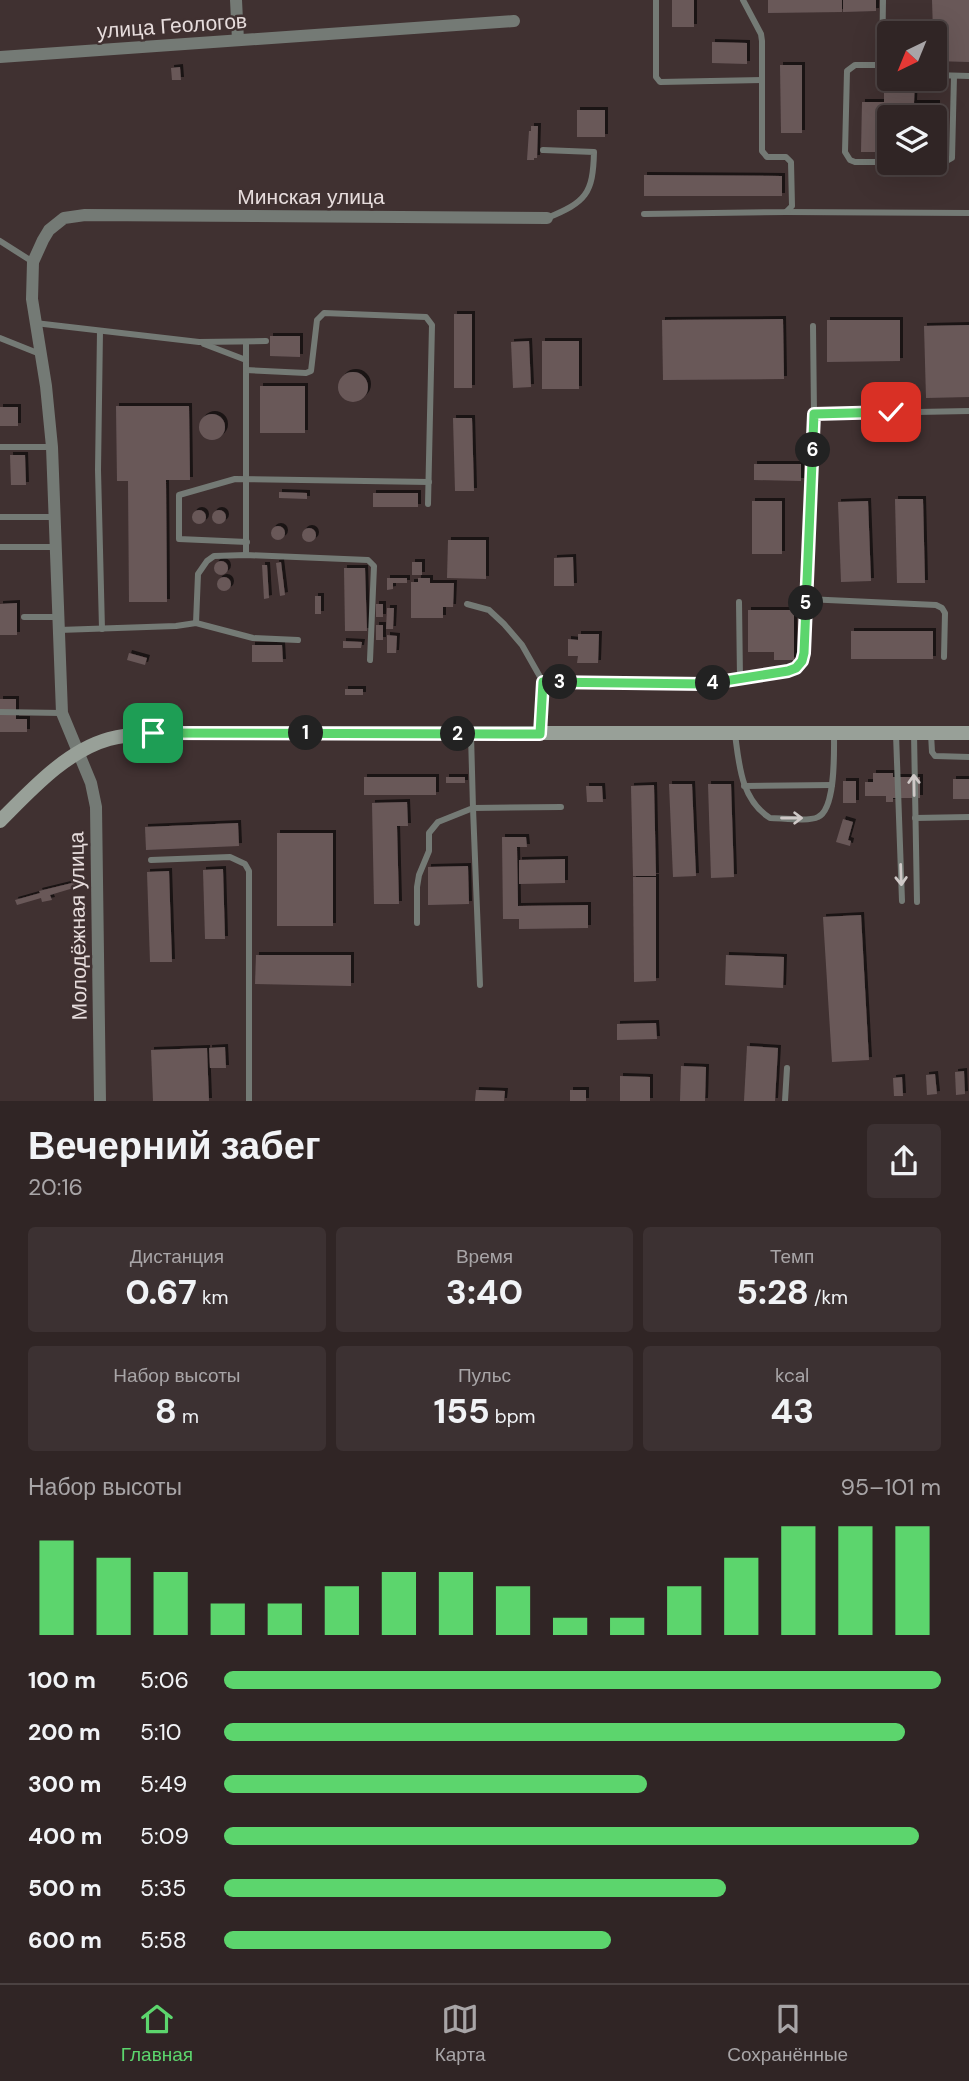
<!DOCTYPE html>
<html lang="ru">
<meta charset="utf-8">
<style>
body{margin:0;font-family:"DM Sans",sans-serif;background:#3c3132;color:#f1f3f6;height:100vh;display:flex;flex-direction:column;font-size:26px;white-space:nowrap}
*{box-sizing:border-box;margin:0}
p{font-size:23px;color:#a8a5a7}
.icon{flex:none;width:38px;height:38px;fill:none;stroke:currentColor;stroke-width:2;stroke-linecap:round;stroke-linejoin:round}
.map{position:relative;height:1101px;overflow:hidden}
.side{display:flex;flex-direction:column;background:#302525;flex:1}
.side>*{flex:none}
.needle{width:46px;rotate:223deg}
.fabs{position:absolute;left:877px;top:21px;display:grid;gap:14px}
.fabs a{display:grid;place-items:center;width:70px;height:70px;border-radius:7px;background:#302525;box-shadow:0 7px 28px #0002,0 0 0 2px #4b4242;font-size:35px}
.pin{position:absolute;display:grid;place-items:center;width:60px;height:60px;color:#fff;margin:-30px;border-radius:14px;box-shadow:0 4px 10px #0006}
.km{position:absolute;width:35px;height:35px;margin:-18px;border-radius:50%;background:#222;color:#fff;font-size:19px;line-height:35px;text-align:center}
.round{display:grid;place-items:center;flex:none;width:74px;height:74px;border-radius:7px;background:#3c3132}
.overview{display:flex;align-items:center;justify-content:space-between;height:119px;padding:0 28px}
h1{font-size:38px;font-weight:700;line-height:52px}
.metrics{display:grid;grid-template-columns:repeat(3,1fr);gap:10px;height:119px;padding:7px 28px}
.metrics div{display:grid;align-content:center;border-radius:7px;background:#3c3132;text-align:center}
.metrics b{font-size:35px;font-weight:700}
.metrics small{font-size:19px;font-weight:400}
.metrics p{font-size:19px}
.chart{height:196px;padding:14px 28px}
.chart p{display:flex;justify-content:space-between}
.chart svg{width:100%;height:126px;margin-top:7px;stroke:#5cd56d;stroke-width:6}
ul{padding:0 28px;list-style:none;font-size:23px}
li{display:grid;grid-template-columns:112px 84px 1fr;align-items:center;height:52px}
li i{height:18px;border-radius:9px;background:#5cd56d}
.menu{display:flex;justify-content:space-around;align-items:center;height:98px;border-top:2px solid #4b4242;background:#302525;font-size:19px;color:#a8a5a7}
.menu a{display:grid;justify-items:center;gap:4px}
.menu .active{color:#5cd56d}
.map>svg:first-child{display:block}
.building{fill:#695859;filter:url(#shadow)}
.lines{fill:none;stroke-linecap:round;stroke-linejoin:round}
.lane{stroke:#747a75;stroke-width:6}
.street{stroke:#747a75;stroke-width:12}
.secondary{stroke:#98a098;stroke-width:14}
.oneway{stroke:#cfc8c7}
.route-casing{stroke:#fff;stroke-width:14}
.route{stroke:#5cd56d;stroke-width:9}
.labels{text-anchor:middle;dominant-baseline:central;stroke-width:5;stroke-linejoin:round;paint-order:stroke}
.street-label{font-size:21px;fill:#e6dcdc;stroke:#403131}
</style>
<div class="map">
<svg width="969" height="1101" viewBox="0 0 969 1101">
<defs>
<filter id="shadow"><feDropShadow dx="3" dy="-3" stdDeviation="0" flood-color="#0009"/></filter>
</defs>
<rect width="100%" height="100%" fill="#403131"/>
<g class="building">
<rect x="672" y="0" width="22" height="27"/>
<path d="M768,0H842V12L768,13Z"/>
<path d="M843,0H876V11L843,12Z"/>
<path d="M932,0H969V62L934,61Z"/>
<path d="M712,42L747,43V64L712,63Z"/>
<path d="M780,65H802V133H781Z"/>
<path d="M180,67L181,80H172L171,68Z"/>
<path d="M884,79H915L914,103H937V117H889V152H861L862,102H884Z"/>
<rect x="577" y="110" width="28" height="27"/>
<path d="M531,126H538L537,158H534V160H527L529,131H531Z"/>
<path d="M644,175L782,176V196H644Z"/>
<rect x="454" y="314" width="18" height="74"/>
<path d="M783,319L784,379L663,380L662,320Z"/>
<path d="M827,320H900V361L827,362Z"/>
<path d="M969,325V397L926,398L924,326Z"/>
<path d="M270,336H300V357L270,356Z"/>
<path d="M529,341L531,387L513,388L511,342Z"/>
<rect x="542" y="341" width="37" height="48"/>
<circle cx="353" cy="387" r="15"/>
<rect x="260" y="386" width="45" height="47"/>
<path d="M116,406H189L190,480H166L167,602H129L128,481H117Z"/>
<rect x="0" y="407" width="18" height="19"/>
<circle cx="212" cy="427" r="13"/>
<path d="M453,418H472L474,491H455Z"/>
<path d="M10,455H25L26,485H11Z"/>
<path d="M754,464H801V481L754,480Z"/>
<path d="M279,492L307,493V499L279,498Z"/>
<rect x="373" y="493" width="45" height="14"/>
<path d="M895,499H923L925,583H897Z"/>
<rect x="752" y="501" width="30" height="53"/>
<path d="M868,501L871,581L841,582L838,502Z"/>
<circle cx="199" cy="517" r="7"/>
<circle cx="219" cy="517" r="7"/>
<circle cx="278" cy="533" r="7"/>
<circle cx="309" cy="535" r="7"/>
<path d="M448,540H486V579L447,578Z"/>
<path d="M573,557L574,586H554V558Z"/>
<circle cx="221" cy="568" r="7"/>
<path d="M281,562L285,595L280,596L276,563Z"/>
<rect x="412" y="562" width="10" height="13"/>
<path d="M262,565H267L269,598L264,599Z"/>
<path d="M344,568H365L367,631H345Z"/>
<circle cx="224" cy="584" r="7"/>
<path d="M387,578H407V583H393V589L387,590Z"/>
<path d="M418,578H430V583H454L453,607H443V618H411V582H418Z"/>
<rect x="315" y="596" width="6" height="18"/>
<path d="M17,603V635H0V604Z"/>
<rect x="376" y="604" width="7" height="13"/>
<path d="M387,608H394L393,629H386Z"/>
<path d="M748,610H794V660H774V652H748Z"/>
<rect x="376" y="625" width="7" height="15"/>
<rect x="851" y="631" width="82" height="28"/>
<path d="M578,634H599L598,663H577L578,656H568V639L578,640Z"/>
<path d="M387,635L397,636L396,653H387Z"/>
<path d="M343,641L362,642L361,648H343Z"/>
<path d="M252,645H282L283,662H252Z"/>
<path d="M129,653L147,658L145,665L127,660Z"/>
<rect x="345" y="689" width="18" height="6"/>
<path d="M0,699H16V719H27V732H0Z"/>
<path d="M873,773H893V777H920V798H893V802H886V796H865V782H873Z"/>
<rect x="364" y="777" width="72" height="18"/>
<rect x="446" y="777" width="19" height="6"/>
<rect x="953" y="779" width="16" height="20"/>
<rect x="843" y="781" width="13" height="22"/>
<path d="M669,784H692L696,876L673,877Z"/>
<path d="M708,784H731L734,877L711,878Z"/>
<path d="M654,785L656,876H633L631,786Z"/>
<path d="M586,786H602L603,802H587Z"/>
<path d="M407,802L408,826H397L399,904H374L372,803Z"/>
<path d="M843,819L853,822L848,840L851,841L850,846L836,842Z"/>
<path d="M238,823L239,846L146,850L145,827Z"/>
<rect x="277" y="833" width="56" height="93"/>
<path d="M502,837H526L527,847H517L518,906L588,905V928L519,929V919H503Z"/>
<path d="M565,859V883L519,884V860Z"/>
<path d="M468,866L469,904L428,905V867Z"/>
<path d="M223,869L225,939H205L203,870Z"/>
<path d="M169,871L172,962H150L147,872Z"/>
<path d="M633,877H656V981L634,982Z"/>
<path d="M76,882L77,887L50,895L52,900L42,902L41,898L17,905L15,900L40,893L39,891Z"/>
<path d="M861,915L869,1060L832,1062L823,917Z"/>
<path d="M256,955H351V986L255,984Z"/>
<path d="M726,955L784,957L783,988L725,985Z"/>
<path d="M656,1023L657,1039L617,1040V1024Z"/>
<path d="M747,1046L778,1048L775,1101H744Z"/>
<path d="M225,1047L226,1068H210L209,1048Z"/>
<path d="M207,1048L209,1101H153L151,1050Z"/>
<path d="M681,1066L706,1067L705,1101H680Z"/>
<path d="M964,1071L965,1094L956,1095L955,1072Z"/>
<path d="M935,1074L937,1094L927,1095L926,1075Z"/>
<path d="M620,1076L650,1077V1101H620Z"/>
<path d="M902,1077L903,1096H894L893,1078Z"/>
<path d="M476,1090L505,1091L504,1101H475Z"/>
<rect x="570" y="1090" width="16" height="11"/>
</g>
<g class="lines">
<g class="lane">
<path d="M656,0V77L660,82L762,80"/>
<path d="M882,65L883,0"/>
<path d="M889,65H855L847,71L845,152L850,160L855,162H889"/>
<path d="M934,75L969,76"/>
<path d="M543,150L594,152C593,194 586,202 547,218"/>
<path d="M907,163H943L952,158L954,76"/>
<path d="M786,212L969,213"/>
<path d="M644,214L786,212L792,206L791,162L786,157H767L762,151V41L761,34L743,0"/>
<path d="M0,241L33,262"/>
<path d="M35,323L199,342L266,341"/>
<path d="M813,326L814,414"/>
<path d="M100,331L98,470L102,629"/>
<path d="M0,338L40,354"/>
<path d="M246,342V555"/>
<path d="M204,344L246,360"/>
<path d="M246,370L306,373L311,371L317,320L324,313L426,317L432,325L428,504"/>
<path d="M0,447H52"/>
<path d="M0,517H54"/>
<path d="M247,542L179,539V495L235,479L429,482"/>
<path d="M0,547H56"/>
<path d="M806,599L936,605L942,608L945,613L944,657"/>
<path d="M739,602L740,679"/>
<path d="M467,604L489,610L504,624L522,645L543,682L540,731"/>
<path d="M24,617H58"/>
<path d="M196,623L198,574L207,561L214,556L246,555L368,560L374,566L370,660"/>
<path d="M59,630L176,626L196,623L253,638L298,640"/>
<path d="M543,682L706,683L760,676L796,668L804,653L814,414L969,411"/>
<path d="M0,712L61,713"/>
<path d="M914,733L917,902"/>
<path d="M735,734C739,764 741,800 770,818C781,818 809,822 818,817C836,809 834,751 834,734"/>
<path d="M896,734L902,901"/>
<path d="M931,734L932,752L935,756L969,757"/>
<path d="M744,786L832,785"/>
<path d="M915,818L969,817"/>
<path d="M151,860L230,857L245,864L249,871V1101"/>
<path d="M417,923V887L419,875L429,851V833L438,822L473,808L471,735"/>
<path d="M480,985L473,808L561,807"/>
<path d="M785,1101L787,1068"/>
</g>
<g class="street">
<path d="M236,0L238,40"/>
<path d="M0,57L514,21"/>
<path d="M100,1101L96,807L91,783L62,713L52,447L46,386L32,299L33,262L43,240L49,230L64,218L85,215L547,218"/>
</g>
<path class="secondary" d="M0,821C31,790 66,751 109,739C124,735 139,734 153,733H969"/>
</g>
<defs><path id="oneway-shaft" d="M-6 0H5M1.5-3L5.5 0L1.5 3" fill="none" stroke-width="1.6" stroke-linecap="round" stroke-linejoin="round" transform="scale(1.75)"/></defs>
<g class="oneway">
<use href="#oneway-shaft" transform="translate(914 785) rotate(-91)"/>
<use href="#oneway-shaft" transform="translate(792 818)"/>
<use href="#oneway-shaft" transform="translate(901 875) rotate(88)"/>
</g>
<g class="lines">
<g class="route-casing">
<path id="route" d="M153,733L540,734L543,682L706,684L788,671L796,668L802,661L804,653L814,414L891,412"/>
</g>
<use href="#route" class="route"/>
</g>
<g class="labels">
<g class="street-label">
<text transform="translate(172 26) rotate(-4)">улица Геологов</text>
<text x="311" y="197">Минская улица</text>
<text transform="translate(78 926) rotate(-91)">Молодёжная улица</text>
</g>
</g>
</svg>
<div class="fabs">
<a><svg class="needle" viewBox="-14 -14 28 28"><path d="M0-13l5 13h-10z" fill="#e53935"/><path d="M0 13l5-13h-10z" fill="#a8a5a7"/></svg></a>
<a><svg class="icon" aria-label="layers" viewBox="0 0 24 24"><path d="M12 4l9 5-9 5-9-5zM3 14l9 5 9-5"/></svg></a>
</div>
<div class="pin" style="left:153px;top:733px;background:#1e9e55"><svg class="icon" aria-label="arrive" viewBox="0 0 24 24"><path d="M6 21V4h12l-3 4 3 4H6"/></svg></div>
<div class="pin" style="left:891px;top:412px;background:#d93025"><svg class="icon" aria-label="check" viewBox="0 0 24 24"><path d="M5 12l5 5 9-10"/></svg></div>
<b class="km" style="left:306px;top:733px">1</b>
<b class="km" style="left:458px;top:734px">2</b>
<b class="km" style="left:560px;top:682px">3</b>
<b class="km" style="left:713px;top:683px">4</b>
<b class="km" style="left:806px;top:603px">5</b>
<b class="km" style="left:813px;top:450px">6</b>
</div>
<section class="side">
<div class="overview"><div><h1>Вечерний забег</h1><p>20:16</p></div><a class="round"><svg class="icon" aria-label="share" viewBox="0 0 24 24"><path d="M12 15V3M7 8l5-5 5 5M5 13v7h14v-7"/></svg></a></div>
<div class="metrics">
<div><p>Дистанция</p><b>0.67<small> km</small></b></div>
<div><p>Время</p><b>3:40</b></div>
<div><p>Темп</p><b>5:28<small> /km</small></b></div>
</div>
<div class="metrics">
<div><p>Набор высоты</p><b>8<small> m</small></b></div>
<div><p>Пульс</p><b>155<small> bpm</small></b></div>
<div><p>kcal</p><b>43</b></div>
</div>
<div class="chart"><p><span>Набор высоты</span>95–101 m</p>
<svg viewBox="0 0 160 44" preserveAspectRatio="none"><path d="M5 44V11M15 44V17M25 44V22M35 44V33M45 44V33M55 44V27M65 44V22M75 44V22M85 44V27M95 44V38M105 44V38M115 44V27M125 44V17M135 44V6M145 44V6M155 44V6"/></svg>
</div>
<ul>
<li><b>100 m</b>5:06<i style="width:100%"></i></li>
<li><b>200 m</b>5:10<i style="width:95%"></i></li>
<li><b>300 m</b>5:49<i style="width:59%"></i></li>
<li><b>400 m</b>5:09<i style="width:97%"></i></li>
<li><b>500 m</b>5:35<i style="width:70%"></i></li>
<li><b>600 m</b>5:58<i style="width:54%"></i></li>
</ul>
</section>
<nav class="menu">
<a class="active"><svg class="icon" aria-label="home" viewBox="0 0 24 24"><path d="M3 11l9-7 9 7M6 9v11h12V9"/></svg>Главная</a>
<a><svg class="icon" aria-label="map" viewBox="0 0 24 24"><path d="M3 6l6-2 6 2 6-2v14l-6 2-6-2-6 2zM9 4v14M15 6v14"/></svg>Карта</a>
<a><svg class="icon" aria-label="saved" viewBox="0 0 24 24"><path d="M7 4h10v16l-5-4-5 4z"/></svg>Сохранённые</a>
</nav>
